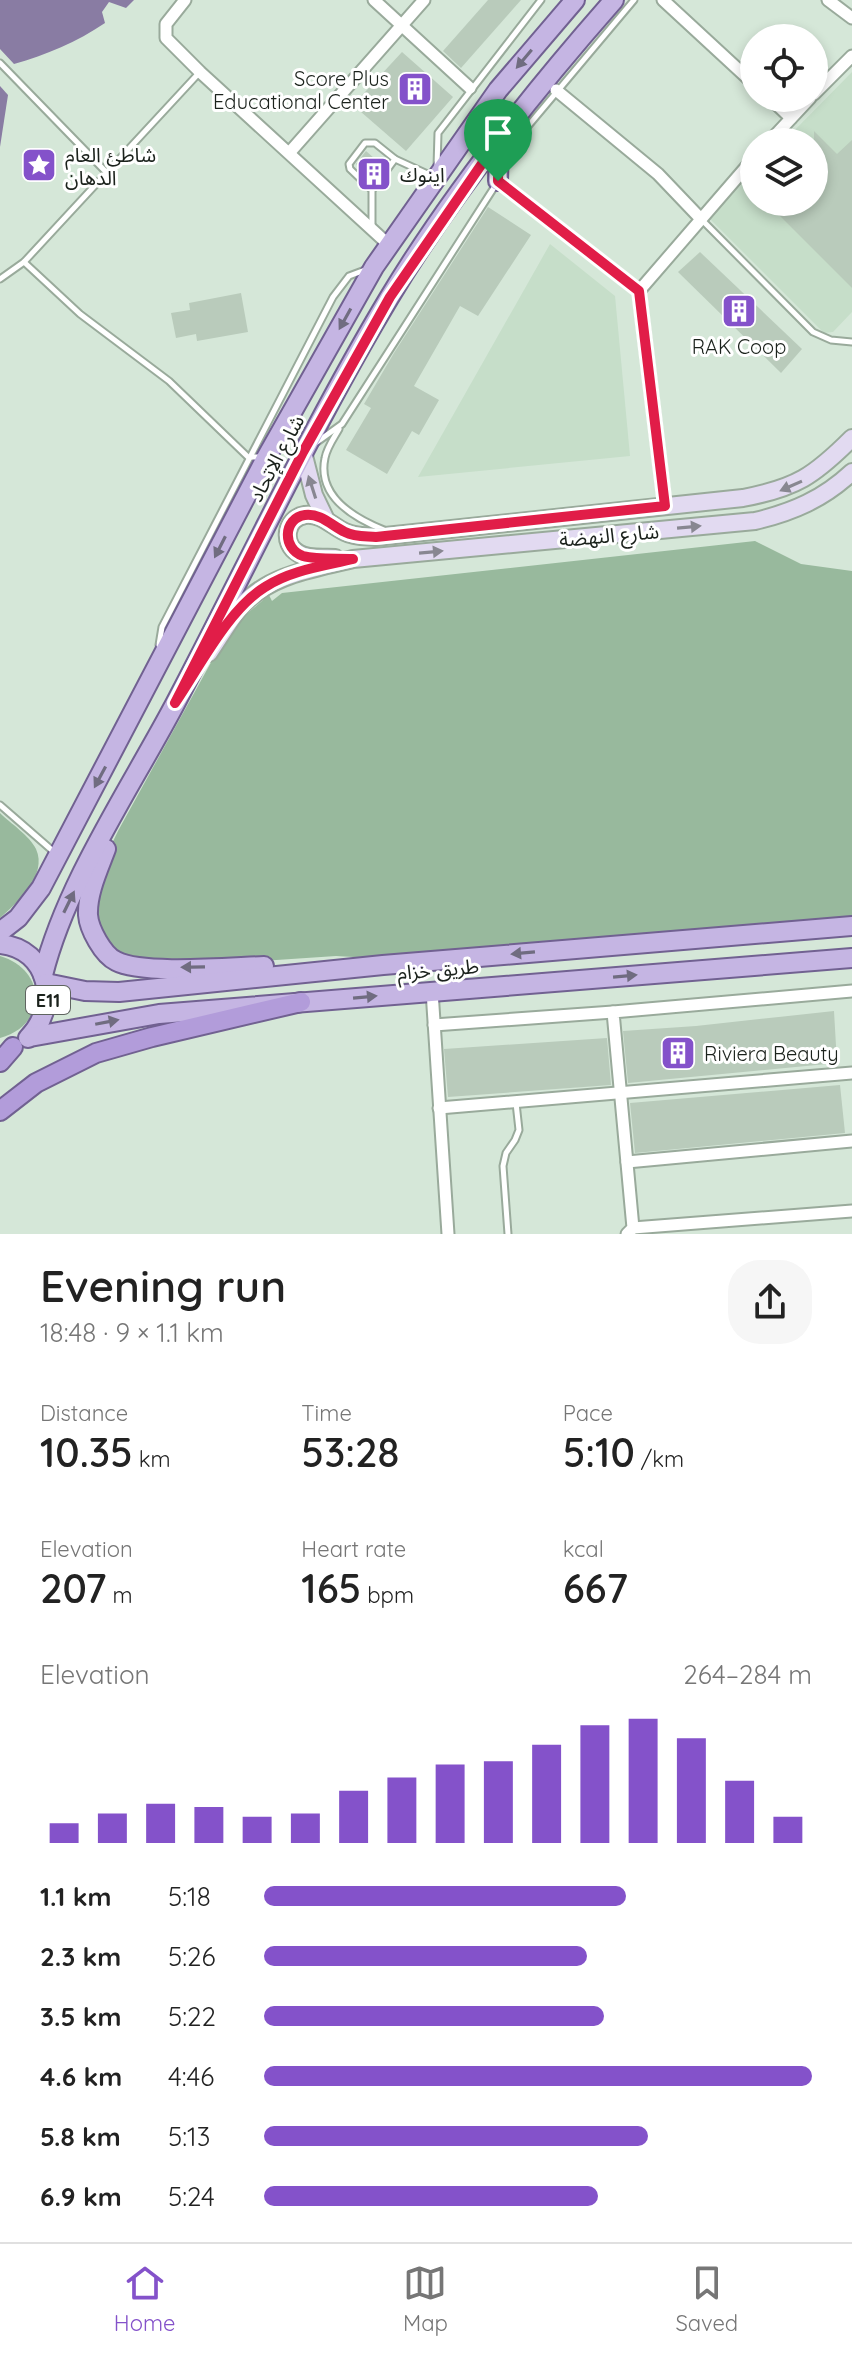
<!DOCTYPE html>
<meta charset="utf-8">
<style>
body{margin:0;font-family:Quicksand,"Noto Sans Arabic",sans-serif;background:#f6f6f6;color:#222;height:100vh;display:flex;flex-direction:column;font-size:30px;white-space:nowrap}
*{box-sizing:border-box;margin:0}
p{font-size:26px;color:#767676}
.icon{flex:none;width:44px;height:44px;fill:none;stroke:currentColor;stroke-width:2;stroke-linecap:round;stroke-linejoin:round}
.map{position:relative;height:1234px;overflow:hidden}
.sheet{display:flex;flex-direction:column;background:#fff;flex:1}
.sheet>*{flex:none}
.buttons{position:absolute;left:740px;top:24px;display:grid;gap:16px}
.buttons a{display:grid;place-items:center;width:88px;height:88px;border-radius:50%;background:#fff;box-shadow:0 4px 12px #0003;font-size:40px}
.pin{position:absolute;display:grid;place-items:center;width:68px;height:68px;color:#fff;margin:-82px -34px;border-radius:50% 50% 50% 0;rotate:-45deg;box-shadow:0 0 8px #0007}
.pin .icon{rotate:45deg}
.round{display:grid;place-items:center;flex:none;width:84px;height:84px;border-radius:32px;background:#f6f6f6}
.overview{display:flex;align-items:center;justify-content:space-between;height:136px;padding:0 40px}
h1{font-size:44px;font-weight:600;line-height:60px}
.metrics{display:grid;grid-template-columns:repeat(3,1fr);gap:12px;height:136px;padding:8px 40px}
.metrics div{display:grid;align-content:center}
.metrics b{font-size:40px;font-weight:600}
.metrics small{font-size:22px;font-weight:400}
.metrics p{font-size:22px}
.chart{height:224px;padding:16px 40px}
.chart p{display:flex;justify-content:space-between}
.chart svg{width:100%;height:144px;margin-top:8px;stroke:#8452ca;stroke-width:6}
ul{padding:0 40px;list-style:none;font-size:26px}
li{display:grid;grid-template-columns:128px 96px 1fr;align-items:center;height:60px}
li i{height:20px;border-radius:10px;background:#8452ca}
.dock{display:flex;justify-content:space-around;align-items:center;height:112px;border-top:2px solid #e0e0e0;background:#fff;font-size:22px;color:#767676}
.dock a{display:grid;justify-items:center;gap:4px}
.dock .current{color:#8452ca}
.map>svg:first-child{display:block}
.built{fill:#c6dec9}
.green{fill:#98b99d}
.water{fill:#897ca3}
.building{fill:#b9cbbb}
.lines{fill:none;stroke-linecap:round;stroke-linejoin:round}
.service-casing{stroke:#99aa9b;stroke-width:9}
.minor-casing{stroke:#99aa9b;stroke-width:15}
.secondary-casing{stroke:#99aa9b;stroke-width:20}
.primary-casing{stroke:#716191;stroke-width:22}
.trunk-casing{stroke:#716191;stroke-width:22}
.service{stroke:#fff;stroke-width:5}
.minor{stroke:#fff;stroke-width:11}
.secondary{stroke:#e2daf1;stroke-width:16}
.primary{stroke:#c5b5e3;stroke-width:18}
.trunk{stroke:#b29cda;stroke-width:18}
.oneway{fill:#706c80}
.oneway2{fill:#888791}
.route-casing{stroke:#fff;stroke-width:16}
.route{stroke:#e11d48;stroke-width:10}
.labels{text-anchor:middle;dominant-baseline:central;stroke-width:6;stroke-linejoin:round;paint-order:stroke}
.shield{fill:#fff;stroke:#5f6460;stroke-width:2}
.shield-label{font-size:18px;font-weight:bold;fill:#1b221c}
.poi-label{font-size:20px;fill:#1b221c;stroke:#fff;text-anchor:start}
.street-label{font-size:20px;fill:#1b221c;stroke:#fff}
</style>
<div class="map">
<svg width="852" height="1234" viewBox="0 0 852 1234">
<rect width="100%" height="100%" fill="#d5e7d8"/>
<g class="built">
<path d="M852,72V312L833,332L824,333L709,218L754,172V202H814V142H783Z"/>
<path d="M550,244L615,296L630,456L418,477Z"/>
</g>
<g class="green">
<path d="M755,541L801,564L852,571V919L371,958L336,956L145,969L95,943L91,887L118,831L230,628L269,595L272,601L282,593Z"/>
<path d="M0,813C10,823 30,836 36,849C48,875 17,903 0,918Z"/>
<path d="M0,956C47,970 48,1025 0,1038Z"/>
</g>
<g class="water">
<path d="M0,0H134L126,8L109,2L102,12L105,23C77,42 46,55 14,64L0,49Z"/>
<path d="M0,86L8,95L0,147Z"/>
</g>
<g class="building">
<path d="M488,0H521L461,68L443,51Z"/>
<path d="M402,52L453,97L406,151L353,105Z"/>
<path d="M814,131L837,154L852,140V288L766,202H814Z"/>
<path d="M366,151L383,166L373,179L356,164Z"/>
<path d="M488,207L531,235L478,316L460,306L414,386L439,400L419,435L412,431L387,474L346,450L371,408L364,404L394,353Z"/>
<path d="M700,252L802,349L781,373L678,272Z"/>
<path d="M241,293L248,332L197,341L196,334L176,338L171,313L190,310L189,303Z"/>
<path d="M834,1011L837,1063L628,1083L623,1031L696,1026Z"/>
<path d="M607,1038L611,1085L448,1097L444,1049Z"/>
<path d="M840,1085L845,1133L635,1153L630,1103Z"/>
</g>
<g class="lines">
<g class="service-casing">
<g id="service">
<path d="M0,63L107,173"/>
<path d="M506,162L513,144L634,0"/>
<path d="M437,167L438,133L541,0"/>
<path d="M372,190L395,159"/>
<path d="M701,219L813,332L831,340L852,342"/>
<path d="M372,227V190L350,169L349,164L365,143H375L395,159L434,177"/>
<path d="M24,262L80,314L169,381L248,457H261"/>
<path d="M0,279L24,262L199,73"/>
<path d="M339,429C334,438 327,447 325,458C317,496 354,518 384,530"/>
<path d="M317,442L342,424L495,186"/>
<path d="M159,645L162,627L333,297L349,276L365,270"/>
<path d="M0,805L54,852"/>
<path d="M508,1234L503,1166L506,1153L515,1140L519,1130L516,1103"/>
</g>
</g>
<g class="minor-casing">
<g id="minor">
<path d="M185,0L166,24V38L200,72L389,245"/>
<path d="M374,0L470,88"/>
<path d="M663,0L754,84"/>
<path d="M828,0L852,18"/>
<path d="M556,90L658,174L700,218"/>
<path d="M814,94L852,56"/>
<path d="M770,98L791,118"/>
<path d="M769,142L810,98"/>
<path d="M290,152L424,0"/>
<path d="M498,181L639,291L665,506"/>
<path d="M639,291L754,158"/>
<path d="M432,991L448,1234"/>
<path d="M434,1025L613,1012"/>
<path d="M439,1108L852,1073"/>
<path d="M627,1162L852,1141"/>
<path d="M633,1228L852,1211"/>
<path d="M627,1234L633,1228L613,1012L852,991"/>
</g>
</g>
<g class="secondary-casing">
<g id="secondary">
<path d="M303,452L314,495L326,520"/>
<path d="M335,558C324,557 308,560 298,553C282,544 285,518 305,515C321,513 332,526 345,532C355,537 365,536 376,537L743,498C796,488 814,476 852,438"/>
<path d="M209,653C220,637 230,619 242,605C271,574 314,569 353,559L755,521C793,512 823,499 852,472"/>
</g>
</g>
<g class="primary-casing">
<g id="primary">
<path d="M498,181L499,140"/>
<path d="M106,849C99,868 87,893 88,915C89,929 103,955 116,961C142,975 231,967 264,966"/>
<path d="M0,932L18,918L41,888L266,458L374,267L498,90L575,0"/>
<path d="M0,944C50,949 60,1006 28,1038"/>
<path d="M43,975C66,883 130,789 175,704C246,569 310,430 389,298C452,193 533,92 614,0"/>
<path d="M46,983L85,991L119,992L383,965L852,926"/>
<path d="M30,1037L159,1014L852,958"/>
</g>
</g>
<g class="trunk-casing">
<g id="trunk">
<path d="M0,1062L13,1047"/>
<path d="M0,1111L36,1083L96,1053L152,1037L301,1002"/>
</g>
</g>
<use href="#service" class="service"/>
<use href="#minor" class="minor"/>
<use href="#secondary" class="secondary"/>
<use href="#primary" class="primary"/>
<use href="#trunk" class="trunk"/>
</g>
<defs><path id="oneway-solid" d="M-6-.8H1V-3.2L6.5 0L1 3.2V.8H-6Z" transform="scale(2)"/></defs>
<g class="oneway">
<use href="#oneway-solid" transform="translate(524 59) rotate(130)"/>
<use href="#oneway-solid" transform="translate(345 319) rotate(119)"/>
<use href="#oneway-solid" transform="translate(220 547) rotate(117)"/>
<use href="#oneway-solid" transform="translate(100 777) rotate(118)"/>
<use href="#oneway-solid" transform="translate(69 902) rotate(-64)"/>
<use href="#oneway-solid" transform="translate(523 953) rotate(175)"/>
<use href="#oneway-solid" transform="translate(193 967) rotate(179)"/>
<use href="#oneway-solid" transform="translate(625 976) rotate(-5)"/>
<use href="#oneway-solid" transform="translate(365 997) rotate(-5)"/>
<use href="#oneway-solid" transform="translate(107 1022) rotate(-11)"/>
</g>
<g class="oneway2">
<use href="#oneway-solid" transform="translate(791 486) rotate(156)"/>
<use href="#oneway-solid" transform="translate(312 487) rotate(-108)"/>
<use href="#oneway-solid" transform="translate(689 527) rotate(-5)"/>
<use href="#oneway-solid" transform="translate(431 552) rotate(-5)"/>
</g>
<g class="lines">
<g class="route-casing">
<path id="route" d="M499,139L498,181L639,291L665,506L376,537C365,536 355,537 345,532C332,526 321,513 305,515C283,518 282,549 303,556C317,560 337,558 353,559C324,566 291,570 265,587C228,610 200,666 175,703L303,452L390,297Z"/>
</g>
<use href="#route" class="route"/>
</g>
<defs>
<g id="building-square" transform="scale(1.8)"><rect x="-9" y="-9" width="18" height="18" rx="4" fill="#8452ca" stroke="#fff"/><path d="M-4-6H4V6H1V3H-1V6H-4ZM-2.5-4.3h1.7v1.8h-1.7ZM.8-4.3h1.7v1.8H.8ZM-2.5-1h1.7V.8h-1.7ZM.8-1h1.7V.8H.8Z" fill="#fff"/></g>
<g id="sight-square" transform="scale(1.8)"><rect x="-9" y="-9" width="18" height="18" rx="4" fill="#8452ca" stroke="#fff"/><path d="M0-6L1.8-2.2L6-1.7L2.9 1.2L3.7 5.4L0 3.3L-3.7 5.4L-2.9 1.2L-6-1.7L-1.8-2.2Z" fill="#fff"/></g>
</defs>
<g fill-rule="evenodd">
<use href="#building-square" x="415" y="89"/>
<use href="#sight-square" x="39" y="165"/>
<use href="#building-square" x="374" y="174"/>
<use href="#building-square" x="739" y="311"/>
<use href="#building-square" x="678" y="1053"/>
</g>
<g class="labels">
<rect class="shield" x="26" y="986" width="44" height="28" rx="6"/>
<g class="shield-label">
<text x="48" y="1000">E11</text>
</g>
<g class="poi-label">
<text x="389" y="78" text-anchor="end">Score Plus<tspan x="389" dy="23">Educational Center</tspan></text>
<text x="65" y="154">شاطئ العام<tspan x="65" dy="23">الدهان</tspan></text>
<text x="400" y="174">اينوك</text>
<text x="739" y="346" text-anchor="middle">RAK Coop</text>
<text x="704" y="1053">Riviera Beauty</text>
</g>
<g class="street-label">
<text transform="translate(276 458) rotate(-62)">شارع الإتحاد</text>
<text transform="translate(609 535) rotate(-5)">شارع النهضة</text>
<text transform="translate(438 969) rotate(-5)">طريق خزام</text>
</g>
</g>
</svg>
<div class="buttons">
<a><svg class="icon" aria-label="locate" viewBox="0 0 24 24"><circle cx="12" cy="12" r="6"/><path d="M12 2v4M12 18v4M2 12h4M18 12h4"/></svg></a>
<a><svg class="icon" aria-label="layers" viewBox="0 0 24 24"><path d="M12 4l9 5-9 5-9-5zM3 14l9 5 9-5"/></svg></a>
</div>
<div class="pin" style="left:498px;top:181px;background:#1e9e55"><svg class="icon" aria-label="arrive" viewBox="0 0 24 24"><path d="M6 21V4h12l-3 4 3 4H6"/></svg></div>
</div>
<section class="sheet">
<div class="overview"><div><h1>Evening run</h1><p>18:48 · 9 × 1.1 km</p></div><a class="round"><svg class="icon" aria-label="share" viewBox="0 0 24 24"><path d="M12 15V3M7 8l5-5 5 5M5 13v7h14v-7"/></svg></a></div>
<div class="metrics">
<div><p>Distance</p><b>10.35<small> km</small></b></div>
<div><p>Time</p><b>53:28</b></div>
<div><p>Pace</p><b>5:10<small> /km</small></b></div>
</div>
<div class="metrics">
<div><p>Elevation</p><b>207<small> m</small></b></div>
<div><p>Heart rate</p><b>165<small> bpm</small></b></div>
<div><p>kcal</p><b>667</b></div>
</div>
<div class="chart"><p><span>Elevation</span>264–284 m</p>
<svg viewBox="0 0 160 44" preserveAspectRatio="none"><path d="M5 44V38M15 44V35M25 44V32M35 44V33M45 44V36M55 44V35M65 44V28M75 44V24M85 44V20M95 44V19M105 44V14M115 44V8M125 44V6M135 44V12M145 44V25M155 44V36"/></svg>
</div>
<ul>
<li><b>1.1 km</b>5:18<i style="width:66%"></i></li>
<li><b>2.3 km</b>5:26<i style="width:59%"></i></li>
<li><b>3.5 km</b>5:22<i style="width:62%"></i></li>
<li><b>4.6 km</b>4:46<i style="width:100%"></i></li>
<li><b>5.8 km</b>5:13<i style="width:70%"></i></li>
<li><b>6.9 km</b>5:24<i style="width:61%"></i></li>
</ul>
</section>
<nav class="dock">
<a class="current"><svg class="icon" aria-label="home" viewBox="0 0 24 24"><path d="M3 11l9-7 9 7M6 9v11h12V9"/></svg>Home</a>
<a><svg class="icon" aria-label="map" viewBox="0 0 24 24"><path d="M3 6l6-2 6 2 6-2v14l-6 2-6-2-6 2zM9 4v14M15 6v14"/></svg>Map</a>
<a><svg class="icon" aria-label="saved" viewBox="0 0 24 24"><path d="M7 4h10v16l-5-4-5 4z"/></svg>Saved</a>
</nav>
